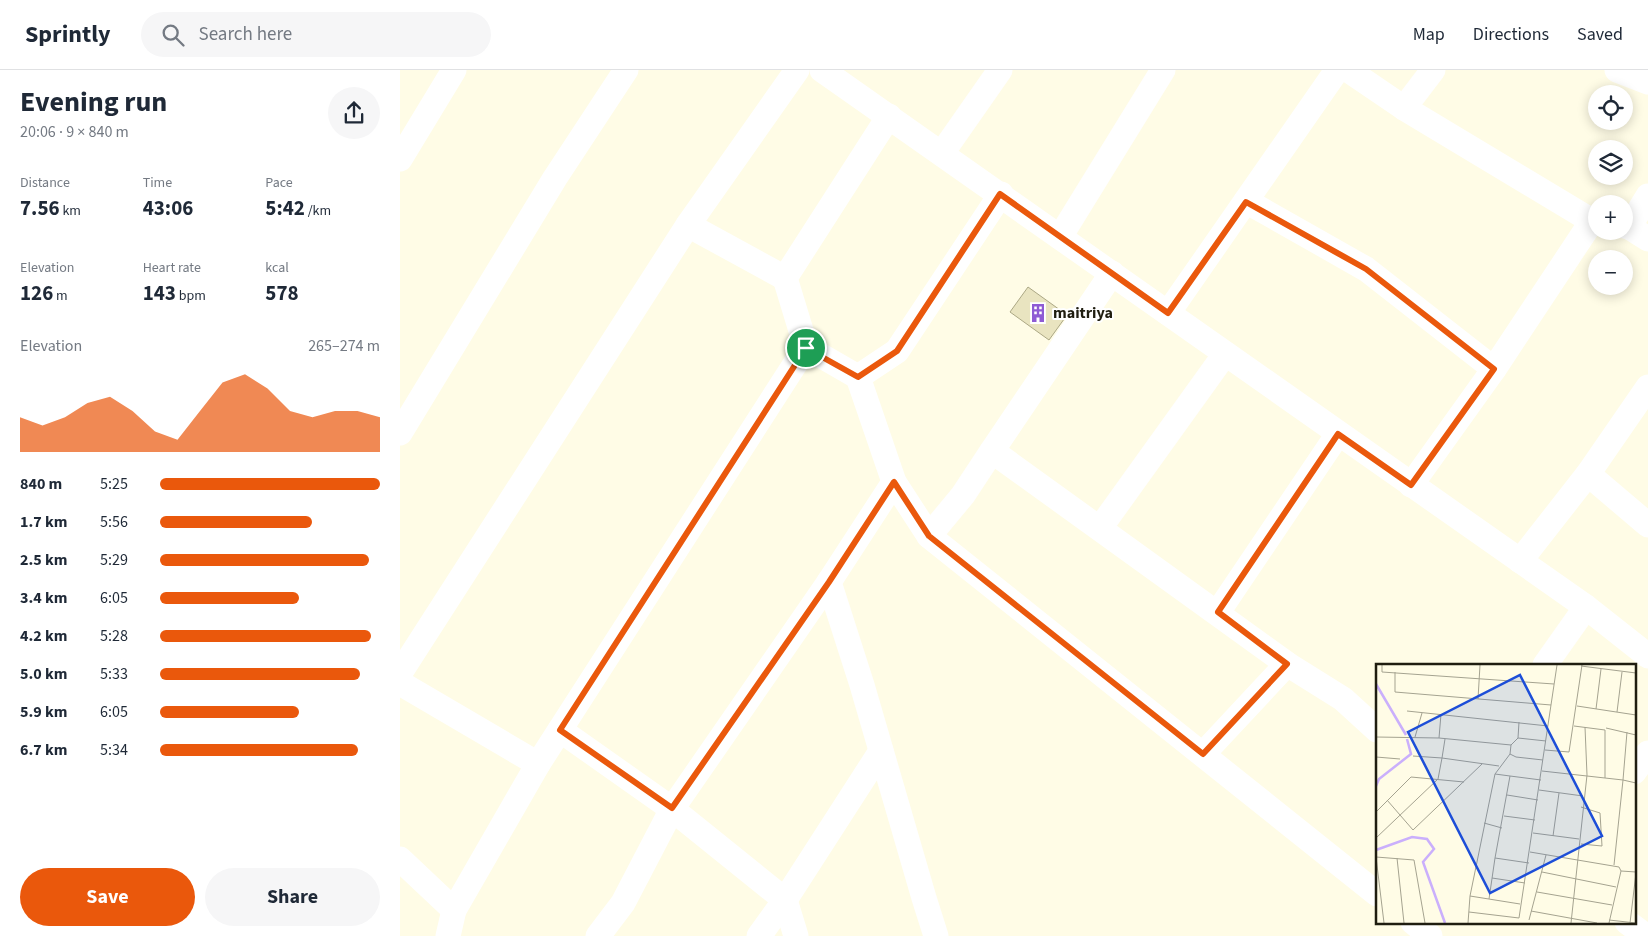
<!DOCTYPE html>
<meta charset="utf-8">
<style>
body{margin:0;font-family:"Source Sans 3",sans-serif;background:#f6f6f7;color:#1f2937;height:100vh;display:flex;flex-direction:column;font-size:19px;white-space:nowrap}
*{box-sizing:border-box;margin:0}
p{font-size:16px;color:#747a83}
.icon{flex:none;width:28px;height:28px;fill:none;stroke:currentColor;stroke-width:2;stroke-linecap:round;stroke-linejoin:round}
.map{position:relative;flex:1;overflow:hidden}
.sheet{display:flex;flex-direction:column;background:#fff;width:400px}
.sheet>*{flex:none}
.buttons{position:absolute;left:1188px;top:15px;display:grid;gap:10px}
.buttons a{display:grid;place-items:center;width:45px;height:45px;border-radius:50%;background:#fff;box-shadow:0 2px 12px #0003;font-size:25px}
.pin{position:absolute;display:grid;place-items:center;width:42px;height:42px;color:#fff;margin:-21px;border:2px solid #fff;border-radius:50%;box-shadow:0 1px 5px #0007}
.round{display:grid;place-items:center;flex:none;width:52px;height:52px;border-radius:26px;background:#f6f6f7}
.headline{display:flex;align-items:center;justify-content:space-between;height:85px;padding:0 20px}
h1{font-size:28px;font-weight:700;line-height:38px}
.metrics{display:grid;grid-template-columns:repeat(3,1fr);gap:8px;height:85px;padding:5px 20px}
.metrics div{display:grid;align-content:center}
.metrics b{font-size:21px;font-weight:700}
.metrics small{font-size:14px;font-weight:400}
.metrics p{font-size:14px}
.chart{height:140px;padding:10px 20px}
.chart p{display:flex;justify-content:space-between}
.chart svg{width:100%;height:90px;margin-top:5px;fill:#ea580c;opacity:.7}
.cta{display:flex;gap:10px;margin-top:auto;padding:10px 20px}
.cta a{flex:1;height:58px;border-radius:30px;background:#ea580c;color:#fff;font-size:20px;font-weight:700;line-height:58px;text-align:center}
.cta a+a{background:#f6f6f7;color:#1f2937}
ul{padding:0 20px;list-style:none;font-size:16px}
li{display:grid;grid-template-columns:80px 60px 1fr;align-items:center;height:38px}
li i{height:12px;border-radius:6px;background:#ea580c}
header{display:flex;align-items:center;gap:30px;box-sizing:border-box;height:70px;padding:0 25px;background:#fff;border-bottom:1px solid #e0e1e3}
header strong{font-size:24px}
nav{display:flex;gap:28px;margin-inline-start:auto;font-size:18px}
.search{width:350px;height:45px;background:#f6f6f7;display:flex;align-items:center;gap:12px;box-sizing:border-box;padding:0 18px;border-radius:28px;color:#747a83;font-size:19px}
main{display:flex;flex:1;min-height:0}
.map>svg:first-child{display:block}
.building{fill:#e9e4c0;stroke:#aba784}
.lines{fill:none;stroke-linecap:round;stroke-linejoin:round}
.minor{stroke:#fff;stroke-width:25}
.route-casing{stroke:#fff;stroke-width:10}
.route{stroke:#ea580c;stroke-width:6}
.labels{text-anchor:middle;dominant-baseline:central;stroke-width:4;stroke-linejoin:round;paint-order:stroke}
.poi-label{font-size:16px;font-weight:bold;fill:#1f1d10;stroke:#fff;text-anchor:start}
.inset-river{fill:none;stroke:#caaffc;stroke-width:2.5}
.inset-road{fill:none;stroke:#a5a390;stroke-width:1}
.view{fill:#1d4ed8;fill-opacity:0.15;stroke:#1d4ed8;stroke-width:2.5}
.inset-edge{fill:none;stroke:#1f1d10;stroke-width:2.5}
</style>
<header>
<strong>Sprintly</strong>
<div class="search"><svg class="icon" aria-label="search" viewBox="0 0 24 24"><circle cx="10" cy="10" r="6"/><path d="M15 15l6 6"/></svg>Search here</div>
<nav><a>Map</a><a>Directions</a><a>Saved</a></nav>
</header>
<main>
<section class="sheet">
<div class="headline"><div><h1>Evening run</h1><p>20:06 · 9 × 840 m</p></div><a class="round"><svg class="icon" aria-label="share" viewBox="0 0 24 24"><path d="M12 15V3M7 8l5-5 5 5M5 13v7h14v-7"/></svg></a></div>
<div class="metrics">
<div><p>Distance</p><b>7.56<small> km</small></b></div>
<div><p>Time</p><b>43:06</b></div>
<div><p>Pace</p><b>5:42<small> /km</small></b></div>
</div>
<div class="metrics">
<div><p>Elevation</p><b>126<small> m</small></b></div>
<div><p>Heart rate</p><b>143<small> bpm</small></b></div>
<div><p>kcal</p><b>578</b></div>
</div>
<div class="chart"><p><span>Elevation</span>265–274 m</p>
<svg viewBox="0 0 160 44" preserveAspectRatio="none"><path d="M0 44V27L10 31L20 27L30 20L40 17L50 24L60 34L70 38L80 24L90 10L100 6L110 13L120 24L130 27L140 24L150 24L160 27V44z"/></svg>
</div>
<ul>
<li><b>840 m</b>5:25<i style="width:100%"></i></li>
<li><b>1.7 km</b>5:56<i style="width:69%"></i></li>
<li><b>2.5 km</b>5:29<i style="width:95%"></i></li>
<li><b>3.4 km</b>6:05<i style="width:63%"></i></li>
<li><b>4.2 km</b>5:28<i style="width:96%"></i></li>
<li><b>5.0 km</b>5:33<i style="width:91%"></i></li>
<li><b>5.9 km</b>6:05<i style="width:63%"></i></li>
<li><b>6.7 km</b>5:34<i style="width:90%"></i></li>
</ul>
<div class="cta"><a>Save</a><a>Share</a></div>
</section>
<div class="map">
<svg width="1248" height="866" viewBox="0 0 1248 866">
<rect width="100%" height="100%" fill="#fffce6"/>
<path class="building" d="M628,217L667,245L649,270L610,242Z"/>
<g class="lines">
<g class="minor">
<path d="M422,0L1186,537L1248,586"/>
<path d="M948,0L1004,38L1192,151L1196,152"/>
<path d="M1217,0L1248,12"/>
<path d="M1004,38L1033,0"/>
<path d="M542,83L600,0"/>
<path d="M0,89L54,0"/>
<path d="M846,131L966,199L1094,299"/>
<path d="M288,155L385,208"/>
<path d="M1224,156L1229,157L1248,169"/>
<path d="M1229,157L1248,126"/>
<path d="M660,167L763,0"/>
<path d="M712,203L592,381L887,594L943,629L977,660"/>
<path d="M768,243L937,0"/>
<path d="M406,277L458,307L497,281L601,124"/>
<path d="M458,307L494,412L529,466L977,824"/>
<path d="M0,363L155,108L226,0"/>
<path d="M1188,404L1248,455"/>
<path d="M1011,415L1094,299L1192,151"/>
<path d="M700,458L825,284"/>
<path d="M529,466L563,425L592,381"/>
<path d="M1120,491L1188,404L1248,317"/>
<path d="M429,512L462,615L524,828L536,866"/>
<path d="M818,542L938,364"/>
<path d="M1145,595L1186,537"/>
<path d="M0,603L288,155L397,0"/>
<path d="M0,613L138,694"/>
<path d="M160,660L272,739L429,512L494,412"/>
<path d="M803,684L887,594"/>
<path d="M1234,702L1248,683"/>
<path d="M0,789L54,840"/>
<path d="M1013,852L1030,866"/>
<path d="M1227,852L1246,866"/>
<path d="M48,866L54,840L138,694L406,277L385,208L489,46"/>
<path d="M198,866L223,833L272,739L385,830L396,866"/>
<path d="M359,866L385,830L481,681"/>
</g>
</g>
<g class="lines">
<g class="route-casing">
<path id="route" d="M600,124L768,243L846,132L966,199L1094,299L1011,415L938,364L818,542L887,594L803,684L529,466L494,412L429,512L272,738L160,660L406,278L458,307L497,281Z"/>
</g>
<use href="#route" class="route"/>
</g>
<defs>
<g id="building-bare" transform="scale(1.5)"><path d="M-4-6H4V6H1V3H-1V6H-4ZM-2.5-4.3h1.7v1.8h-1.7ZM.8-4.3h1.7v1.8H.8ZM-2.5-1h1.7V.8h-1.7ZM.8-1h1.7V.8H.8Z" fill="#8e5bd4" stroke="#fff" stroke-width="2.5" paint-order="stroke"/></g>
</defs>
<g fill-rule="evenodd">
<use href="#building-bare" x="638" y="243"/>
</g>
<g class="labels">
<g class="poi-label">
<text x="653" y="243">maitriya</text>
</g>
</g>
<g transform="translate(976 594)">
<rect width="260" height="260" fill="#fffce6"/>
<path class="inset-river" d="M0,20L30,71M0,122L3,115L35,90L31,75M0,186L36,173L51,175L58,185L47,198L69,259"/>
<path class="inset-road" d="M6,1V8L178,20M205,2L260,9M19,8V28L175,41M102,35L104,1M201,42L260,51M220,45L225,5M31,47L172,62M241,48L246,8M230,64L260,71M0,73L63,74L135,81L142,74L170,77M39,73L46,49M63,74L65,50M142,74L143,58M69,75L66,94L123,102M135,81L134,90L140,93L167,96M169,86L193,88L206,1M0,93L24,95M166,107L229,114V66L198,62M119,110L134,112M229,114L247,116L251,68M163,126L207,132M131,131L162,136M11,136L37,166L106,100M0,148L35,113L88,118M128,152L159,156M108,159L126,164M157,169L203,175M177,172L183,129M0,174L62,115L66,94L37,92M205,180L226,182L224,149L205,143M154,188L243,203L245,207L233,259M21,194L28,259M119,194L134,112L165,116M238,201L247,116L260,119M245,207L260,208M166,208L240,223M116,214L149,219M161,228L236,241M94,232L119,110L134,90M113,235L119,194L153,199M155,247L221,259M93,248L143,254L181,1M153,256L170,191M233,256L260,259M8,259L0,193L38,196L49,259M92,259L94,232L144,240M195,259L211,111L209,63M254,259L260,209"/>
<path class="view" d="M144,11L226,172L114,229L32,68Z"/>
<rect width="260" height="260" class="inset-edge"/>
</g>
</svg>
<div class="buttons">
<a><svg class="icon" aria-label="locate" viewBox="0 0 24 24"><circle cx="12" cy="12" r="6"/><path d="M12 2v4M12 18v4M2 12h4M18 12h4"/></svg></a>
<a><svg class="icon" aria-label="layers" viewBox="0 0 24 24"><path d="M12 4l9 5-9 5-9-5zM3 14l9 5 9-5"/></svg></a>
<a>+</a>
<a>−</a>
</div>
<div class="pin" style="left:406px;top:278px;background:#1e9e55"><svg class="icon" aria-label="arrive" viewBox="0 0 24 24"><path d="M6 21V4h12l-3 4 3 4H6"/></svg></div>
</div>
</main>
